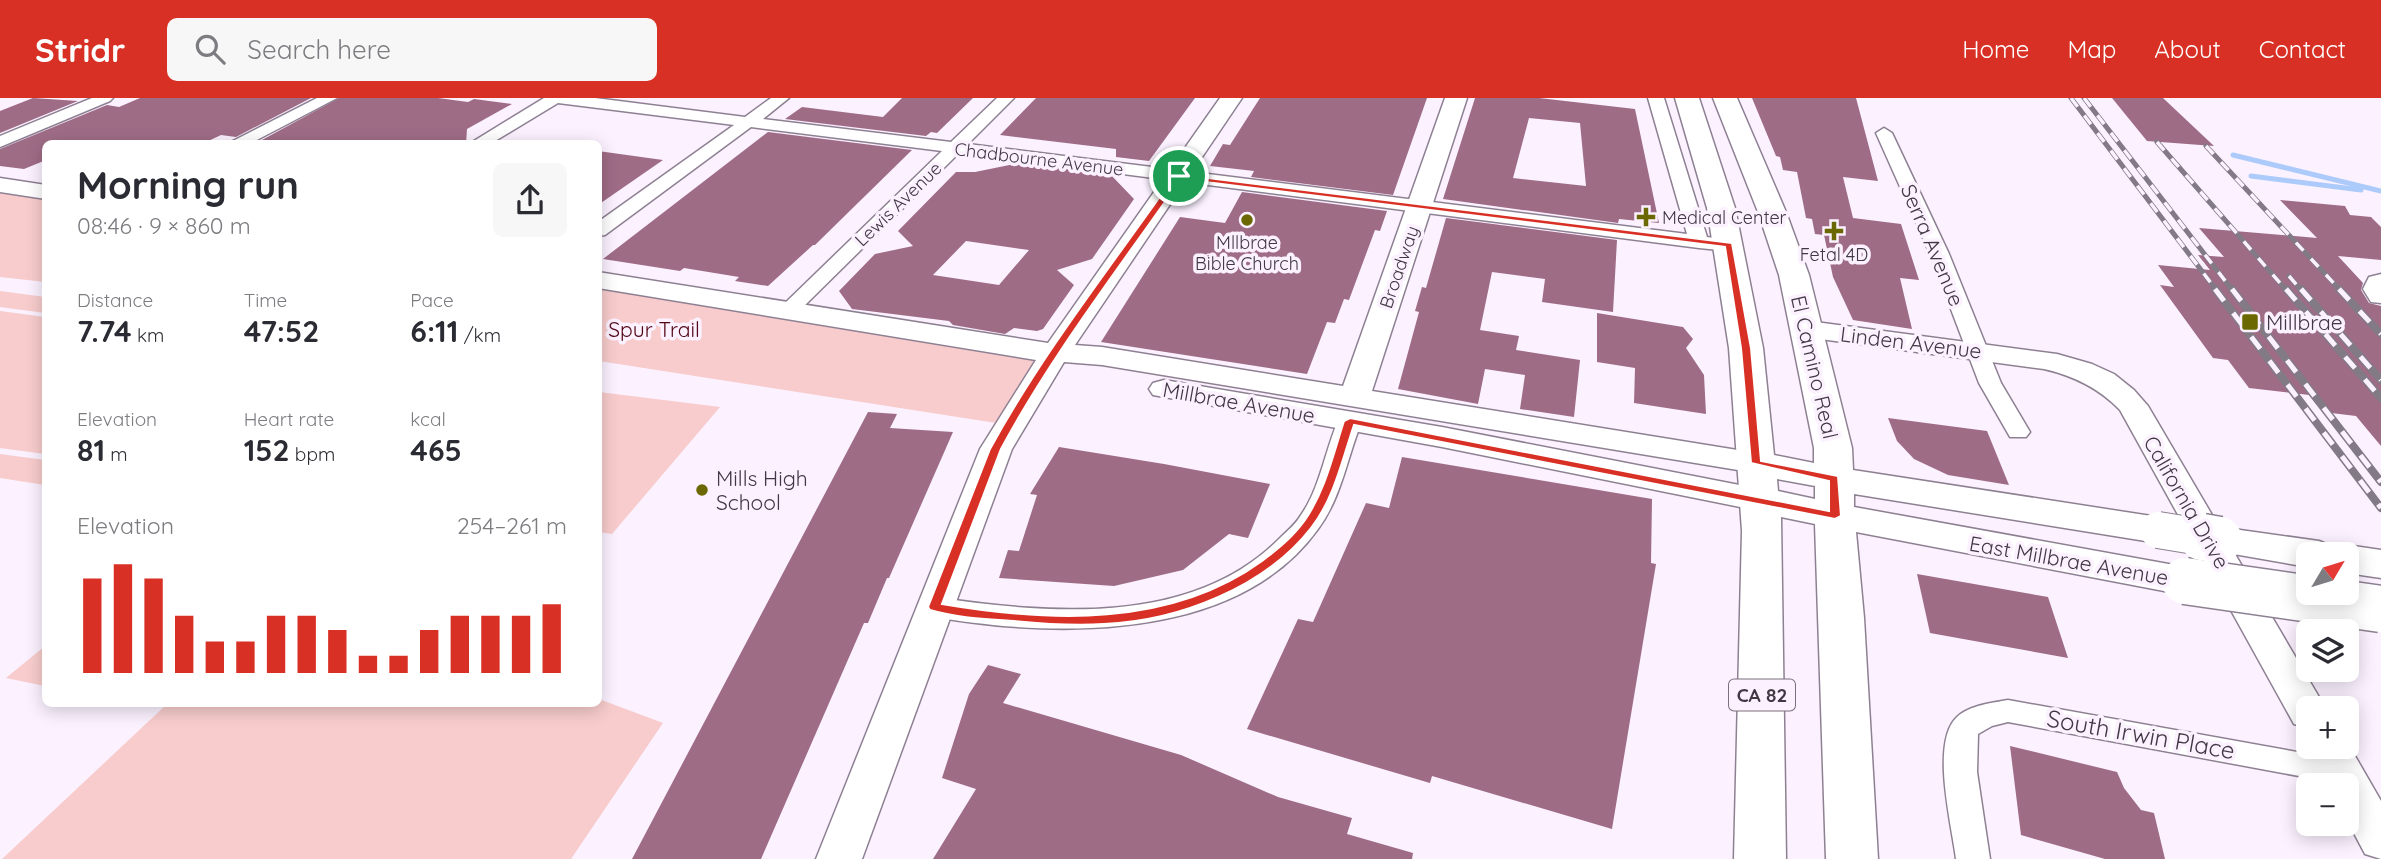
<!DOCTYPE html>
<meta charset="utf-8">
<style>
body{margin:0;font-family:Quicksand,sans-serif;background:#f7f7f7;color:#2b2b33;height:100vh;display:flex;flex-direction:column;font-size:26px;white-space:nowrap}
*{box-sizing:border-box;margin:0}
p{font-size:23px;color:#7c7c81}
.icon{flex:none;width:38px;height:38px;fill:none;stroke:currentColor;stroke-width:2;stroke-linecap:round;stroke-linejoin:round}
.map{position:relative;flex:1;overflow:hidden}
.side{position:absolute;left:42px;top:42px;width:560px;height:567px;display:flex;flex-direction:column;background:#fff;border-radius:10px;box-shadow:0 4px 18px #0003}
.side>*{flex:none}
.needle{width:46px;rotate:52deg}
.tools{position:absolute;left:2296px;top:444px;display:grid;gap:14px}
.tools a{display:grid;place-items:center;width:63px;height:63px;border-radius:10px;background:#fff;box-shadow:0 4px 18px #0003;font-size:35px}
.pin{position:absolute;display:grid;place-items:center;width:60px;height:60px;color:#fff;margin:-30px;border:4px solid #fff;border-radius:50%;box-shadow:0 2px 7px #0007}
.round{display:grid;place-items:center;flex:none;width:74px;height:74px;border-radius:10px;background:#f7f7f7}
.summary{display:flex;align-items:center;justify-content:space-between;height:119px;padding:0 35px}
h1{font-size:38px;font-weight:800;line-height:52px}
.figures{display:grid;grid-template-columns:repeat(3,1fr);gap:10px;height:119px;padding:7px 35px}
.figures div{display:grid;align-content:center}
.figures b{font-size:30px;font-weight:800}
.figures small{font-size:19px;font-weight:400}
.figures p{font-size:19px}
.chart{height:196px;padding:14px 35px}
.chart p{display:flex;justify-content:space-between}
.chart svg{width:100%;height:126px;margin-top:7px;stroke:#d93025;stroke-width:6}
header{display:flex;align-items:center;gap:42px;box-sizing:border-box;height:98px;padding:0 35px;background:#d93025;color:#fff}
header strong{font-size:33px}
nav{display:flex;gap:38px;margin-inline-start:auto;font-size:24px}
.search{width:490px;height:63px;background:#f7f7f7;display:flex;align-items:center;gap:18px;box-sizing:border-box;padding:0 24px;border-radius:10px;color:#7c7c81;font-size:26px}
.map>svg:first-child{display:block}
.green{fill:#f8cccc}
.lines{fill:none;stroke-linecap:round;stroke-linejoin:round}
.stream{stroke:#accbfb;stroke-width:5}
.building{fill:#9f6c86;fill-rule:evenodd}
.street-casing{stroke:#8e8093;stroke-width:3}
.secondary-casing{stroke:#8e8093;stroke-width:3}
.primary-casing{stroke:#8e8093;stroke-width:3}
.street{fill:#fff;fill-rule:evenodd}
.secondary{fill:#fff;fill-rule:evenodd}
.primary{fill:#fff;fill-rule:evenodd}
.rail-far1-casing{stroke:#827a85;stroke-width:5}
.rail-casing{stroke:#827a85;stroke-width:8}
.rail-far1{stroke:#fbf1ff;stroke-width:3.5;stroke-dasharray:11;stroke-linecap:butt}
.rail{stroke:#fbf1ff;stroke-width:5;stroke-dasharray:15;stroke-linecap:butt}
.primary-bridge-far1-casing{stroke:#8e8093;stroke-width:38;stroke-linecap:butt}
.primary-bridge-casing{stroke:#8e8093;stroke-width:49;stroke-linecap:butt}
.primary-bridge-far1{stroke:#fff;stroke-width:36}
.primary-bridge{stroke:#fff;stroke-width:46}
.route{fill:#d93025;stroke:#fff;stroke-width:2;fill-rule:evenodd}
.poi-dot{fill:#6b6801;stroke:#fbf1ff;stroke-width:2.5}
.labels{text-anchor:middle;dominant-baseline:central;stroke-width:7;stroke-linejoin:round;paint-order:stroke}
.far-street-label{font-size:18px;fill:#403942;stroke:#fbf1ff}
.far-poi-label{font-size:18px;fill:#403942;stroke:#fbf1ff}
.shield{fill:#fbf1ff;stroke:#78707b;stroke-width:2}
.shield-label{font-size:19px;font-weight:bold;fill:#403942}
.street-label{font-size:21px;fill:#403942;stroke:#fbf1ff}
.poi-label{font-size:21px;fill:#403942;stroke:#fbf1ff;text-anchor:start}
.park-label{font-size:21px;fill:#520716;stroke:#fbf1ff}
.near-street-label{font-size:24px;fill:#403942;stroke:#fbf1ff}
</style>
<header>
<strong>Stridr</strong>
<div class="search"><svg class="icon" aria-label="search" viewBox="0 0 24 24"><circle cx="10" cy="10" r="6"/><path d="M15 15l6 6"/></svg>Search here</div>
<nav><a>Home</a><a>Map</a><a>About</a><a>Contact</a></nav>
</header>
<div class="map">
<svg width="2381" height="761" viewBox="0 0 2381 761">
<rect width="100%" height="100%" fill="#fbf1ff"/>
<g class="green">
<path d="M0,87L45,94V184L0,179Z"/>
<path d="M598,182L1055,255L1009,327L599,263Z"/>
<path d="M0,193L45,199V215L0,209Z"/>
<path d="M0,213L45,219V356L0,350Z"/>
<path d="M599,294L720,309L612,436L599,434Z"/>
<path d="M0,356L45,362V387L0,380Z"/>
<path d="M45,548V588L6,580Z"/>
<path d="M599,601L663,625L571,761H2L167,606H598Z"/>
</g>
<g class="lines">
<g class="stream">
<path d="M2233,57L2381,93"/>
<path d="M2251,78L2361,92"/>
</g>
</g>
<g class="building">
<path d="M33,0L78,3L0,35V13Z"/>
<path d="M140,0H311L236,39L221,37L202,46H46V62L24,71L0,68V51L107,7L119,9Z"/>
<path d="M339,0H438L468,4L474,1L512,6L467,31L466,46H283L262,42Z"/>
<path d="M902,0H973L937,35L931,34L926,38L785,21L802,9L883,19Z"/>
<path d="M1036,0H1195L1149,63L1116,59V51L1000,37Z"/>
<path d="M1260,0H1427L1393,97L1251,79L1254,73L1210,68L1223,46L1230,47Z"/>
<path d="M1475,0H1539L1635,11L1659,125L1619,121L1618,125L1443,101ZM1529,20L1580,25L1586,88L1513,80Z"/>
<path d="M1752,0H1856L1878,83L1843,79L1853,120L1901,126L1919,182L1900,180L1912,231L1853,222L1833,179L1824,137L1815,136L1812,121L1806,120L1797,74L1783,72L1780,59L1776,58Z"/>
<path d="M2112,0H2163L2214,48L2147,43Z"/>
<path d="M768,34L912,52L815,147H813L768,188L735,183L739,179L684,170L680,173L603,161Z"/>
<path d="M598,53L663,62L598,107Z"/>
<path d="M1019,65L1111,77L1134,101L1092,161L1057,172L1074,187L1043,231L1037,233L1014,230L1005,236L953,227L949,223L852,211L839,193L875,156L913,148L898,133L956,74H975ZM966,143L1029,152L999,187L933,177Z"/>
<path d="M1242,94L1387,113L1380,133L1375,132L1349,202L1344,201L1335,225L1327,224L1307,276L1101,244L1180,119L1225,125Z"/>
<path d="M2280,102L2345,108L2350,117L2371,119L2381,129V162L2338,158L2363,185L2361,192L2369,205L2381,208V348L2356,318L2323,314L2309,297L2249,290L2228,262L2213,260L2160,187L2174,189L2158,167L2210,172L2198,157L2224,159L2199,130L2317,140Z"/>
<path d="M1446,120L1617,142L1613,214L1542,204L1545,181L1492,174L1480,232L1519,238L1516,252L1580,262L1574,319L1520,311L1525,277L1485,271L1478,306L1398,291L1419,214L1415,213L1422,189L1426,190Z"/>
<path d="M1597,215L1683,229L1693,241L1686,250L1704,277L1706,316L1634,305L1635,270L1597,264Z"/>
<path d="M868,314L897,316L890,330L953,334L889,480H887L868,525H864L761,761H632Z"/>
<path d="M1888,320L1987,333L2009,387L1948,377L1914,361L1897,343Z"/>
<path d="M1059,349L1164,366L1270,386L1248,440L1229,436L1183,472L1114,488L999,480L1008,452L1019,453L1037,397L1030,396Z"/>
<path d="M1402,359L1652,401L1651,465L1656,466L1612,731L1432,678L1430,685L1247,631L1298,521L1313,524L1366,405L1389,410Z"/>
<path d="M1917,476L2048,499L2068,560L1930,535Z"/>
<path d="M988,567L1021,576L1003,605L1181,657L1278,699L1352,720L1347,736L1413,755L1412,761H933L976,691L942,680L969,596Z"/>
<path d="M2010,648L2117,674L2124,690L2141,712L2154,715L2165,761H2105L2021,737Z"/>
</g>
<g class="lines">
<g class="street-casing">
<g id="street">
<path d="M92,0H113L110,3L0,49V38Z"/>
<path d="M317,0H337L249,46H227Z"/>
<path d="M544,0H595L745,19L771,0H789L763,21L951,44L997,0H1014L968,46L1687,136L1648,0H1664L1707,139L1736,143L1738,147L1729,153L1699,150L959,55L796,216H782L779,212L782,208L942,53L751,29L605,137L598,138V124L734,27L558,5L490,46H469Z"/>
<path d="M1884,30L1892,35L1949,156L2001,285L2030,334L2026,339H2010L1979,285L1930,156L1876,35Z"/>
<path d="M2381,176V205L2371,204L2363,191L2369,179Z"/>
<path d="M1350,316L1358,318L1362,323C1347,359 1342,399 1318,431C1249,527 1111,537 1003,528C977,525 949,523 924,516L920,509L924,502L934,499C1048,516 1191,529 1279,441C1287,433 1296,426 1301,417C1320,390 1325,353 1338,323L1342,318Z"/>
<path d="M2008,602L2342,662L2353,665L2358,674L2353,683L2342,686L2008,624L1992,628L1978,636L1977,674L1990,761H1956C1952,728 1930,644 1957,619C1970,607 1992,605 2008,602Z"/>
</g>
</g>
<g class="secondary-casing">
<g id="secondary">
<path d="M1220,0H1242L1075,247L1102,249L1343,288L1445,0H1467L1372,293L1756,355L1768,358L1772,365L1768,372L1756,375L1102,267L1064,264L1012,351L862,761H816L980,351L1036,262L598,190V174L1048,245Z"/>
<path d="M0,80L46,87V101L0,94Z"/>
<path d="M1808,223L2057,256L2092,266L2114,276L2134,292L2148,308L2326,611H2308V630L2294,626L2120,312C2099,290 2074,278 2044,271L1798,238L1794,232L1798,226Z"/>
<path d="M1164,282L1442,329L1760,391L1772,394L1777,402L1772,410L1760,413L1442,349L1153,297L1149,291L1153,285Z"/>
<path d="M2347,644L2381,703V761L2365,756L2347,722V688H2328L2307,649L2308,647V649H2347Z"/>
</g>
</g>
<g class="primary-casing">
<g id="primary">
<path d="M1675,0H1699L1735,110L1763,250L1774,357L1814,365V350L1779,177L1758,114L1713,0H1737L1786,114L1809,177L1852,350L1853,372L2158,419L2172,423L2178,432L2172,441L2158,445L1854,396V409L2185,469L2200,473L2206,483L2200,493L2185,497L1856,434L1864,520L1878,761H1826L1815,426L1781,419L1786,761H1734L1742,433L1729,250L1707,110ZM1777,381L1815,388V401L1778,393Z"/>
<path d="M2219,429L2319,443L2336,450L2347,447L2381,452V480L2347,475V457H2308V469L2205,451L2199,442L2205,433Z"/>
</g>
</g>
<use href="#street" class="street"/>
<use href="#secondary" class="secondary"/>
<use href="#primary" class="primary"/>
<g class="rail-far1-casing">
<g id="rail-far1">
<path d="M2071,0L2217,193"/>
<path d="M2084,0L2233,193"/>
<path d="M2157,44L2287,193"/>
<path d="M2206,48L2341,193"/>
<path d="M2289,178L2302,193"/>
</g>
</g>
<g class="rail-casing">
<g id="rail">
<path d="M2215,191L2381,410"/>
<path d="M2232,191L2381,384"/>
<path d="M2286,191L2381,300"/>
<path d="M2301,191L2381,282"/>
<path d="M2339,191L2381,236"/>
</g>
</g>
<use href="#rail-far1" class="rail-far1"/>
<use href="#rail" class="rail"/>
<g class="primary-bridge-far1-casing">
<path id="primary-bridge-far1" d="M2158,432L2213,441"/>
</g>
<g class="primary-bridge-casing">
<g id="primary-bridge">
<path d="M2202,439L2219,442"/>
<path d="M2185,483L2381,511"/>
</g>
</g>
<use href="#primary-bridge-far1" class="primary-bridge-far1"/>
<use href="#primary-bridge" class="primary-bridge"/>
</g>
<path class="route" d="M1176,76L1732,145L1751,250L1761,363L1838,378L1841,418L1835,421L1354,327C1342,362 1334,401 1311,430C1265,489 1179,523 1104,526C1074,528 1044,526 1014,523C986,521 957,520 930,512L928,509L990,351C1043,254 1113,166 1176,76ZM1181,81L1725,149L1741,250L1751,365L1829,383V413L1350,320L1344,323C1333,357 1325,393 1305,422C1293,439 1278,451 1262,463C1170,530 1048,524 942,506L1001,351C1052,256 1120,169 1181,81Z"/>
<g class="poi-dot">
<path d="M1642.5 108.5h7v7h7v7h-7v7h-7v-7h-7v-7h7z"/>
<circle cx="1247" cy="122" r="7"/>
<path d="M1830.5 122.5h7v7h7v7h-7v7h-7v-7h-7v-7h7z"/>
<rect x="2241" y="215" width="18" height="18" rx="3.5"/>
<circle cx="702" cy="392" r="7"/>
</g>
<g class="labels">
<g class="far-street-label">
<text transform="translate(1039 61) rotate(7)">Chadbourne Avenue</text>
<text transform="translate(898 106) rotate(-44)">Lewis Avenue</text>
<text transform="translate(1399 169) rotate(-71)">Broadway</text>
</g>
<g class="far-poi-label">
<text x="1662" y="119" text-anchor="start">Medical Center</text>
<text x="1247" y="144">Mllbrae<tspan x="1247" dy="21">Bible Church</tspan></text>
<text x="1834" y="156">Fetal 4D</text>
</g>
<rect class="shield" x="1729" y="581.5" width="66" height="31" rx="5"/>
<g class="shield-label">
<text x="1762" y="597">CA 82</text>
</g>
<g class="street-label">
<text transform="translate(1933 147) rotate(67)">Serra Avenue</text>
<text transform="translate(1911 244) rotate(7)">Linden Avenue</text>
<text transform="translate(1815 269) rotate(77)">El Camino Real</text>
<text transform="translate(1239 304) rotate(10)">Millbrae Avenue</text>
<text transform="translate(2187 404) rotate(60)">California Drive</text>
<text transform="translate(2069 462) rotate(10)">East Millbrae Avenue</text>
</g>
<g class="poi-label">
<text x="2266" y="224">Millbrae</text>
<text x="716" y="380">Mills High<tspan x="716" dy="24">School</tspan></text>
</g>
<g class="park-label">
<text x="654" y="231">Spur Trail</text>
</g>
<g class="near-street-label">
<text transform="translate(2141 636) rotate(10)">South Irwin Place</text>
</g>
</g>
</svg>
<div class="tools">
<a><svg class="needle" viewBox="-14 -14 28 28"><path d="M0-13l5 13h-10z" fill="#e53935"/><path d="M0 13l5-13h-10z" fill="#7c7c81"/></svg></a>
<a><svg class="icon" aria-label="layers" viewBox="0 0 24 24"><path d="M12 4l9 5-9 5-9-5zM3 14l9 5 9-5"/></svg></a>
<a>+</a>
<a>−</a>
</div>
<div class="pin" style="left:1179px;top:78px;background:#1e9e55"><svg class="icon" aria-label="arrive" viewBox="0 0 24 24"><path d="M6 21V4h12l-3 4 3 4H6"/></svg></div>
<section class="side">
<div class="summary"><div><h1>Morning run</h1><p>08:46 · 9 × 860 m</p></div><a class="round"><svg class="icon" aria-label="share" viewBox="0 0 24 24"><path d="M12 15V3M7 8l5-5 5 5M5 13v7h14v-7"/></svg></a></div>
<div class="figures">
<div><p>Distance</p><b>7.74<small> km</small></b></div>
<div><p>Time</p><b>47:52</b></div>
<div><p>Pace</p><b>6:11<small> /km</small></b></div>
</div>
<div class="figures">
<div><p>Elevation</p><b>81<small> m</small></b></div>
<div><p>Heart rate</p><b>152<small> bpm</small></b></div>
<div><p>kcal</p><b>465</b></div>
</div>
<div class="chart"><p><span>Elevation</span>254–261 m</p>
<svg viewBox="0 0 160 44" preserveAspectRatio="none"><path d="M5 44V11M15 44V6M25 44V11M35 44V24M45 44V33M55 44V33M65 44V24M75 44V24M85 44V29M95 44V38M105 44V38M115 44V29M125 44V24M135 44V24M145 44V24M155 44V20"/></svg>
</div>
</section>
</div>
